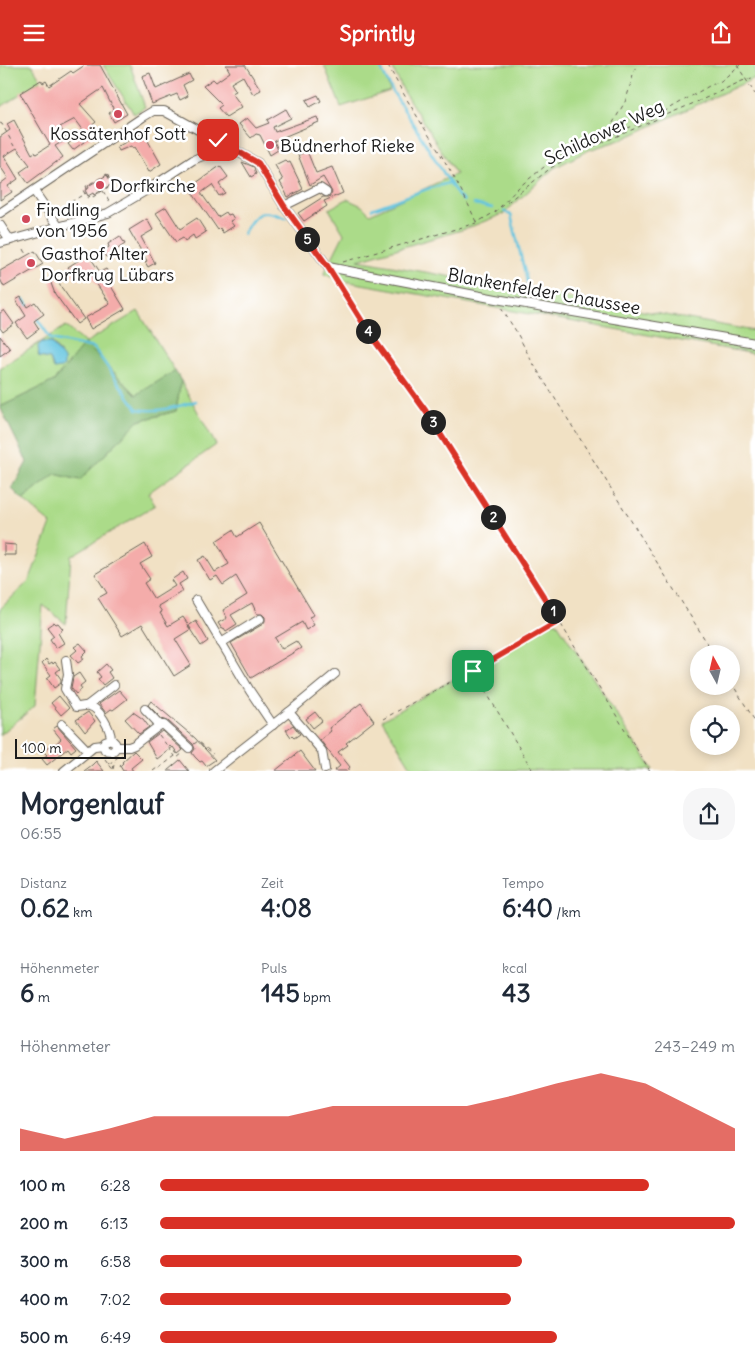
<!DOCTYPE html>
<html lang="de">
<meta charset="utf-8">
<style>
body{margin:0;font-family:Delius,sans-serif;background:#f6f6f7;color:#1f2937;height:100vh;display:flex;flex-direction:column;font-size:19px;white-space:nowrap}
*{box-sizing:border-box;margin:0}
p{font-size:16px;color:#747a83}
.icon{flex:none;width:28px;height:28px;fill:none;stroke:currentColor;stroke-width:2;stroke-linecap:round;stroke-linejoin:round}
.map{position:relative;height:706px;overflow:hidden}
.panel{display:flex;flex-direction:column;background:#fff;flex:1}
.panel>*{flex:none}
.needle{width:32px;rotate:352deg}
.controls{position:absolute;left:690px;top:580px;display:grid;gap:10px}
.controls a{display:grid;place-items:center;width:50px;height:50px;border-radius:50%;background:#fff;box-shadow:0 2px 12px #0003;font-size:25px}
.scale{position:absolute;left:15px;bottom:12px;width:111px;box-sizing:border-box;padding-left:5px;border:2px solid #1c1c1c;border-top:0;font-size:14px;line-height:18px;white-space:nowrap;color:#1c1c1c;-webkit-text-stroke:4px #fff;paint-order:stroke}
.pin{position:absolute;display:grid;place-items:center;width:42px;height:42px;color:#fff;margin:-21px;border-radius:10px;box-shadow:0 2px 8px #0006}
.km{position:absolute;width:25px;height:25px;margin:-12px;border-radius:50%;background:#222;color:#fff;font-size:14px;line-height:25px;text-align:center}
.round{display:grid;place-items:center;flex:none;width:52px;height:52px;border-radius:20px;background:#f6f6f7}
.summary{display:flex;align-items:center;justify-content:space-between;height:85px;padding:0 20px}
h1{font-size:28px;font-weight:700;line-height:38px}
.stats{display:grid;grid-template-columns:repeat(3,1fr);gap:8px;height:85px;padding:5px 20px}
.stats div{display:grid;align-content:center}
.stats b{font-size:25px;font-weight:700}
.stats small{font-size:14px;font-weight:400}
.stats p{font-size:14px}
.chart{height:140px;padding:10px 20px}
.chart p{display:flex;justify-content:space-between}
.chart svg{width:100%;height:90px;margin-top:5px;fill:#d93025;opacity:.7}
ul{padding:0 20px;list-style:none;font-size:16px}
li{display:grid;grid-template-columns:80px 60px 1fr;align-items:center;height:38px}
li i{height:12px;border-radius:6px;background:#d93025}
header{display:flex;justify-content:space-between;align-items:center;height:65px;padding:0 20px;background:#d93025;color:#fff;font-size:22px;font-weight:700}
.map>svg:first-child{display:block}
.green{fill:#abdb89;stroke:#647c52;fill-rule:evenodd}
.forest{fill:#88bb75;stroke:#526c48}
.water{fill:#62c4e0;stroke:#3f707e}
.lines{fill:none;stroke-linecap:round;stroke-linejoin:round}
.stream{stroke:#62c4e0;stroke-width:2.5}
.building{fill:#f4acaa}
.minor-casing{stroke:#676157;stroke-width:10}
.path{stroke:#676157;stroke-width:1;stroke-dasharray:4 4;stroke-linecap:butt}
.minor{stroke:#fff;stroke-width:8}
.route-casing{stroke:#fff;stroke-width:10}
.route{stroke:#d93025;stroke-width:6}
.poi-dot{fill:#d1495b;stroke:#fff;stroke-width:2}
.labels{text-anchor:middle;dominant-baseline:central;stroke-width:5;stroke-linejoin:round;paint-order:stroke}
.street-label{font-size:18px;fill:#1c1c1c;stroke:#fff}
.poi-label{font-size:18px;fill:#1c1c1c;stroke:#fff;text-anchor:start}
</style>
<header><svg class="icon" aria-label="menu" viewBox="0 0 24 24"><path d="M4 6h16M4 12h16M4 18h16"/></svg>Sprintly<svg class="icon" aria-label="share" viewBox="0 0 24 24"><path d="M12 15V3M7 8l5-5 5 5M5 13v7h14v-7"/></svg></header>
<div class="map">
<svg width="755" height="706" viewBox="0 0 755 706">
<rect width="100%" height="100%" fill="#fff"/>
<filter id="ink" filterUnits="userSpaceOnUse"><feTurbulence type="fractalNoise" baseFrequency=".02" numOctaves="2"/><feDisplacementMap in="SourceGraphic" scale="10" xChannelSelector="R" yChannelSelector="G"/><feConvolveMatrix kernelMatrix="1 2 1 2 8 2 1 2 1" color-interpolation-filters="sRGB"/></filter>
<filter id="wash" filterUnits="userSpaceOnUse"><feTurbulence type="fractalNoise" baseFrequency=".0096" numOctaves="4" result="noise"/><feDisplacementMap in="SourceGraphic" scale="20" xChannelSelector="R" yChannelSelector="G"/><feGaussianBlur stdDeviation="1.12" result="paint"/><feColorMatrix in="noise" values="0 0 0 0 0 0 0 0 0 0 0 0 0 0 0 0 0 1.4 0 .05"/><feComposite in="paint" operator="in"/></filter>
<g filter="url(#wash)">
<rect width="100%" height="100%" fill="#f1e1c4"/>
<g class="green">
<path d="M0,0H32L41,15L1,42Z"/>
<path d="M103,0H130L145,42L134,49Z"/>
<path d="M324,0H381L390,26L341,42Z"/>
<path d="M391,0H755V13L623,74L589,85L554,103L503,149L465,164L358,195L755,266V289L339,215L324,209L344,169L329,144L347,134L362,141L370,149L456,109L404,27Z"/>
<path d="M138,246L175,306L137,330L85,279L54,316L0,342V303L66,261L85,278ZM42,277H52L61,289L52,301L50,294L39,292L38,289Z"/>
<path d="M181,316L216,380L148,428L155,440L71,491L66,559L43,540L35,641L0,670V544L29,516L51,459L23,435L55,409L80,415L138,356L176,346Z"/>
<path d="M556,556L653,705H413L382,655Z"/>
</g>
<path class="forest" d="M85,278L136,330L175,306L181,316L176,346L138,356L80,415L55,409L23,435L12,424L27,397L0,342L54,316Z"/>
<path class="water" d="M42,277H51L64,294V301L61,303L54,304L50,294L39,292L38,281Z"/>
<g class="lines">
<g class="stream">
<path d="M379,0L393,27L458,131L464,136"/>
<path d="M474,139L492,143"/>
<path d="M372,144L427,124L449,118"/>
<path d="M504,146L511,150L530,229"/>
<path d="M243,169C257,146 260,143 286,153"/>
<path d="M24,235L30,243"/>
<path d="M36,252L51,274L94,283L137,344C158,348 176,342 196,336"/>
</g>
</g>
<g id="blocks">
<g class="building">
<path d="M85,0H100L127,49L114,57L109,48L114,45L103,23L80,39L96,57L90,62L93,65L90,68L92,71L73,85L68,79L84,66L75,54L60,62L67,74L55,81L63,92L28,118L20,107L30,100L17,83L4,91L18,114L8,121L12,127L0,135V119L8,113L0,101V72L10,65L7,59L14,55L32,89L35,87L36,89L50,80L20,28L41,15L43,18L46,16L49,21L71,6L73,8Z"/>
<path d="M226,0H245L261,25L253,29L243,11L231,18L236,26L232,28L242,42L226,52L218,43L222,40L203,21L213,14L216,17L230,7Z"/>
<path d="M150,8L156,24L189,9L192,15L183,20L188,31L180,35L177,29L152,39L142,11Z"/>
<path d="M318,30L321,36L310,42L306,35Z"/>
<path d="M286,44L291,53L273,62L275,67L317,52L319,57L274,76L278,85L270,90L260,70L256,69L251,73L239,59L247,53L256,63L269,58L267,55Z"/>
<path d="M143,67L161,99L149,107L134,82L132,83L131,81L119,86L117,82Z"/>
<path d="M307,86L316,108L332,102L343,128L324,136L327,141L304,156L298,148L323,132H329L332,127L323,112L310,120L298,90Z"/>
<path d="M285,95L288,98L290,97L303,124L288,132L280,117L283,115L275,100Z"/>
<path d="M242,97L254,102L256,109L251,112Z"/>
<path d="M220,101L228,112L219,119L225,128L219,131L212,120L201,128L218,152L226,147L228,150L231,149L234,154L230,156L234,161L223,168L220,163L218,165L189,123Z"/>
<path d="M107,110L112,119L94,130L93,128L88,131L85,125L89,123L88,121Z"/>
<path d="M166,142L180,164L197,153L206,167L195,174L193,170L185,176L183,173L176,177L156,148Z"/>
<path d="M147,154L153,165L141,172L155,198L148,202L145,197L147,196L129,165Z"/>
<path d="M120,171L125,179L106,192L102,187L109,182L108,179Z"/>
<path d="M35,186L43,199L4,222L0,214V206Z"/>
<path d="M88,189L100,207L106,204L110,210L106,213L125,244L91,264L85,253L110,239L90,209L87,211L85,209L77,215L68,202Z"/>
<path d="M56,210L59,219L84,254L77,259L55,229L52,221L49,212Z"/>
<path d="M21,232L27,242L35,237L44,249L34,256L39,264L27,273L16,258L26,251L16,235Z"/>
<path d="M4,245L14,259L3,267L0,263V248Z"/>
<path d="M0,271L10,284L0,291Z"/>
<path d="M259,458L314,550L309,552L314,560L306,565L302,557L275,573L282,584L296,576L301,583L251,613L231,578L263,559L265,556V552L262,549H257L252,538L231,550L237,559L226,566L224,563L222,564L218,558L227,553L223,545L247,530L236,511L223,520L217,511L210,515L198,495L205,491L215,507L229,499L216,476L233,465L237,472Z"/>
<path d="M4,479L16,480V490H4Z"/>
<path d="M145,479L152,492L140,499L150,514L144,518L154,534L175,521L171,515L183,507L187,514L179,519L183,526L158,541L162,547L160,548L168,561L183,552L191,564L175,574L191,600L174,611L142,559L122,571L98,533L107,528L95,509Z"/>
<path d="M196,556L208,576L201,581L188,561Z"/>
<path d="M54,557L56,559L58,558L63,564L58,568L64,578L56,583L50,574L54,571L47,562Z"/>
<path d="M80,578L87,586L82,591L84,594L78,598L71,590L77,585L74,582Z"/>
<path d="M46,594L49,599L52,597L53,599L55,597L60,604L56,607L61,614V618L54,623L47,613L51,610L42,598Z"/>
<path d="M106,599L111,605L108,607L112,613L103,620L98,614L101,612L97,607Z"/>
<path d="M79,608L85,617L80,621L82,624L76,629L71,623L73,612Z"/>
<path d="M119,625L127,634L113,645L111,644L106,648L99,639Z"/>
<path d="M59,631L69,643L61,650L51,638Z"/>
<path d="M151,636L195,673L215,695L206,701L202,696L200,697L195,692L192,688L195,684L193,679L168,656L162,654L148,640Z"/>
<path d="M361,638L374,656L346,678L348,680L338,687L350,702L347,706H334L340,701L320,675L331,666L329,663Z"/>
<path d="M88,647L95,656L85,667L76,655Z"/>
<path d="M133,647L143,654L149,662L139,669L125,654Z"/>
<path d="M315,647L322,656L313,663L306,654Z"/>
<path d="M293,660L300,669L294,673L292,671L291,672L286,665Z"/>
<path d="M57,661L76,683L71,687L68,683L47,700L42,694L47,690L43,686L50,681L51,683L61,674L53,664Z"/>
<path d="M162,666L183,685L178,689L173,682L157,694L147,677Z"/>
<path d="M134,686L142,694L131,703L133,706H123L120,701L123,698L122,697Z"/>
<path d="M300,686L315,706H275Z"/>
<path d="M180,695L189,706H167Z"/>
<path d="M96,696L104,706H84L92,700Z"/>
</g>
</g>
</g>
<g filter="url(#ink)">
<use href="#blocks" fill-opacity="0" stroke="#676157" stroke-width="1"/>
<g class="lines">
<g class="minor-casing">
<g id="minor">
<path d="M34,126L59,162"/>
<path d="M284,141L320,123L326,127"/>
<path d="M0,148L143,52L153,46H164L258,98L284,141L328,202L496,234L755,278"/>
<path d="M0,160L10,175"/>
<path d="M0,178L108,148L147,125L193,95L228,80"/>
<path d="M196,535L250,626L273,660"/>
<path d="M221,578L260,554"/>
<path d="M66,595L68,609L65,624L76,642C81,642 85,640 89,641C99,642 111,665 111,674"/>
<path d="M88,640L114,620"/>
<path d="M145,644L160,660"/>
<path d="M289,647L322,686L325,704"/>
<path d="M62,659L88,686"/>
<path d="M116,682L115,678L111,674L105,676L103,680L105,685C110,688 114,687 116,682H129L134,680L160,660H164L189,683"/>
<path d="M64,706L95,681L103,680"/>
<path d="M214,706L289,647L335,609"/>
</g>
</g>
<g class="path">
<path d="M388,0C415,54 453,101 476,157"/>
<path d="M737,0L755,29"/>
<path d="M0,58L2,59L14,81"/>
<path d="M601,79L626,35L636,0"/>
<path d="M107,109L113,119L93,132L92,130L87,133L83,125L87,123L86,121Z"/>
<path d="M103,126L110,137"/>
<path d="M500,142L519,122L554,94L573,85L653,53L709,21L721,16L740,0"/>
<path d="M57,145L86,128"/>
<path d="M24,184L27,190"/>
<path d="M58,192L70,185L78,196"/>
<path d="M343,197L476,158L495,147L552,102L578,88L708,32L742,16L755,12"/>
<path d="M334,211L370,269L425,345L559,556L650,706"/>
<path d="M501,243L516,266L531,295L714,589"/>
<path d="M473,605L533,706"/>
<path d="M731,617L755,656"/>
<path d="M383,654L559,557"/>
<path d="M159,670L175,691"/>
<path d="M194,679L198,676L213,689"/>
<path d="M169,682L170,681L179,691"/>
<path d="M105,694L114,706"/>
<path d="M109,699L122,689"/>
<path d="M113,704L115,696"/>
<path d="M153,706L157,703L158,704L175,691L177,693L183,688"/>
</g>
<use href="#minor" class="minor"/>
</g>
</g>
<g class="lines" filter="url(#ink)">
<g class="route-casing">
<path id="route" d="M218,75L258,98L284,141L328,202L370,269L425,345L559,556L473,606"/>
</g>
<use href="#route" class="route"/>
</g>
<g class="poi-dot">
<circle cx="118" cy="49" r="5"/>
<circle cx="270" cy="80" r="5"/>
<circle cx="100" cy="120" r="5"/>
<circle cx="26" cy="154" r="5"/>
<circle cx="31" cy="198" r="5"/>
</g>
<g class="labels">
<g class="street-label">
<text transform="translate(604 67) rotate(-25)">Schildower Weg</text>
<text transform="translate(544 226) rotate(10)">Blankenfelder Chaussee</text>
</g>
<g class="poi-label">
<text x="118" y="68" text-anchor="middle">Kossätenhof Sott</text>
<text x="280" y="80">Büdnerhof Rieke</text>
<text x="110" y="120">Dorfkirche</text>
<text x="36" y="144">Findling<tspan x="36" dy="21">von 1956</tspan></text>
<text x="41" y="188">Gasthof Alter<tspan x="41" dy="21">Dorfkrug Lübars</tspan></text>
</g>
</g>
</svg>
<div class="controls">
<a><svg class="needle" viewBox="-14 -14 28 28"><path d="M0-13l5 13h-10z" fill="#e53935"/><path d="M0 13l5-13h-10z" fill="#747a83"/></svg></a>
<a><svg class="icon" aria-label="locate" viewBox="0 0 24 24"><circle cx="12" cy="12" r="6"/><path d="M12 2v4M12 18v4M2 12h4M18 12h4"/></svg></a>
</div>
<div class="scale">100 m</div>
<div class="pin" style="left:473px;top:606px;background:#1e9e55"><svg class="icon" aria-label="arrive" viewBox="0 0 24 24"><path d="M6 21V4h12l-3 4 3 4H6"/></svg></div>
<div class="pin" style="left:218px;top:75px;background:#d93025"><svg class="icon" aria-label="check" viewBox="0 0 24 24"><path d="M5 12l5 5 9-10"/></svg></div>
<b class="km" style="left:553px;top:546px">1</b>
<b class="km" style="left:493px;top:452px">2</b>
<b class="km" style="left:433px;top:357px">3</b>
<b class="km" style="left:368px;top:266px">4</b>
<b class="km" style="left:307px;top:174px">5</b>
</div>
<section class="panel">
<div class="summary"><div><h1>Morgenlauf</h1><p>06:55</p></div><a class="round"><svg class="icon" aria-label="share" viewBox="0 0 24 24"><path d="M12 15V3M7 8l5-5 5 5M5 13v7h14v-7"/></svg></a></div>
<div class="stats">
<div><p>Distanz</p><b>0.62<small> km</small></b></div>
<div><p>Zeit</p><b>4:08</b></div>
<div><p>Tempo</p><b>6:40<small> /km</small></b></div>
</div>
<div class="stats">
<div><p>Höhenmeter</p><b>6<small> m</small></b></div>
<div><p>Puls</p><b>145<small> bpm</small></b></div>
<div><p>kcal</p><b>43</b></div>
</div>
<div class="chart"><p><span>Höhenmeter</span>243–249 m</p>
<svg viewBox="0 0 160 44" preserveAspectRatio="none"><path d="M0 44V33L10 38L20 33L30 27L40 27L50 27L60 27L70 22L80 22L90 22L100 22L110 17L120 11L130 6L140 11L150 22L160 33V44z"/></svg>
</div>
<ul>
<li><b>100 m</b>6:28<i style="width:85%"></i></li>
<li><b>200 m</b>6:13<i style="width:100%"></i></li>
<li><b>300 m</b>6:58<i style="width:63%"></i></li>
<li><b>400 m</b>7:02<i style="width:61%"></i></li>
<li><b>500 m</b>6:49<i style="width:69%"></i></li>
</ul>
</section>
